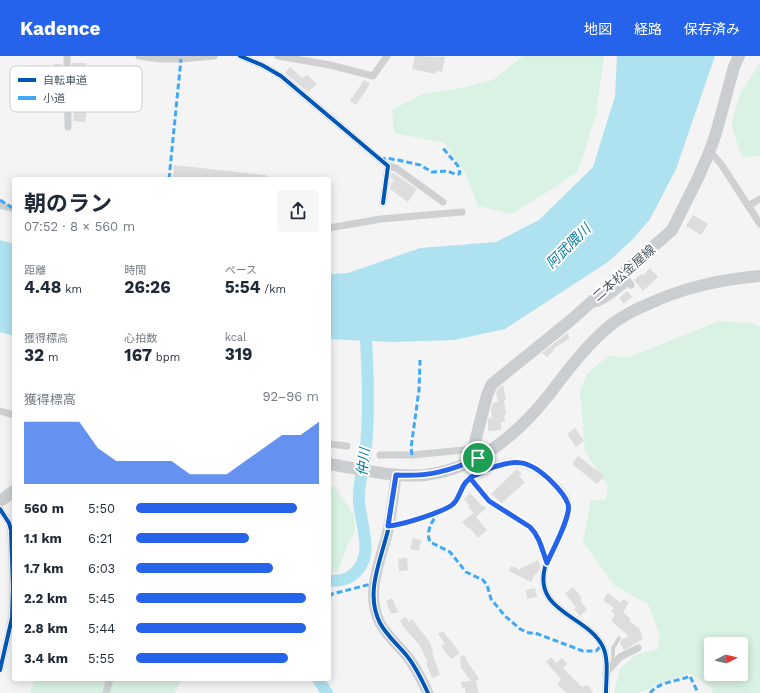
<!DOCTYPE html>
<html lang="ja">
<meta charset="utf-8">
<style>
body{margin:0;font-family:"Work Sans","Noto Sans JP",sans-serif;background:#f6f6f7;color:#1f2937;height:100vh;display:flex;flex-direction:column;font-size:15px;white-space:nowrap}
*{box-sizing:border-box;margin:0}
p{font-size:13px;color:#747a83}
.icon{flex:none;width:22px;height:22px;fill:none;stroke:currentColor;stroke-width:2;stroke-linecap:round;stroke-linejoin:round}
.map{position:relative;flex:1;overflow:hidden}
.drawer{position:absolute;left:12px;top:121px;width:319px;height:504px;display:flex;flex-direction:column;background:#fff;border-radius:4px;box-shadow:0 2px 10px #0003}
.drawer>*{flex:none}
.needle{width:26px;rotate:83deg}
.tools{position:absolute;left:704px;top:581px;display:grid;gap:8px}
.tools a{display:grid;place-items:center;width:44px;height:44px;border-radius:4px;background:#fff;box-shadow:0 2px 10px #0003;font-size:20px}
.pin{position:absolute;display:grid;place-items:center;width:34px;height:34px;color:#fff;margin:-17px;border:2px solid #fff;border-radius:50%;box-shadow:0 1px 4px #0007}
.round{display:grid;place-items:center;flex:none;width:42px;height:42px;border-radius:4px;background:#f6f6f7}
.overview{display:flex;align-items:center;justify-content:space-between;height:68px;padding:0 12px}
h1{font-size:22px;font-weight:700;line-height:30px}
.metrics{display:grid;grid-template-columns:repeat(3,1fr);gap:6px;height:68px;padding:4px 12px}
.metrics div{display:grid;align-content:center}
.metrics b{font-size:17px;font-weight:700}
.metrics small{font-size:11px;font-weight:400}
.metrics p{font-size:11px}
.chart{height:112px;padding:8px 12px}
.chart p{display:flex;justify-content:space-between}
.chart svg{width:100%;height:72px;margin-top:4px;fill:#2563eb;opacity:.7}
ul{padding:0 12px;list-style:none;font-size:13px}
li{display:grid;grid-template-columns:64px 48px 1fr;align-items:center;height:30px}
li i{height:10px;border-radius:5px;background:#2563eb}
header{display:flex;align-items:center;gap:24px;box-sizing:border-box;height:56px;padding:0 20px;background:#2563eb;color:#fff}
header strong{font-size:19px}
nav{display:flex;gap:22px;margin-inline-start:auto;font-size:14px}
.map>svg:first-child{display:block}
.green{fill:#d9f2e3;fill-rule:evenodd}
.water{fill:#aee2f0}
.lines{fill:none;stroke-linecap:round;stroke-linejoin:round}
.river{stroke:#aee2f0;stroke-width:12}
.building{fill:#ddddde}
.lane{stroke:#ced0d2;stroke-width:3.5}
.street{stroke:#ced0d2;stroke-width:7}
.secondary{stroke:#ced0d4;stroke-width:11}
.primary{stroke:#caced1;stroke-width:12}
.quiet{stroke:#3fa9f5;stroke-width:3;stroke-dasharray:6 3;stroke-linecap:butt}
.cycleway-casing{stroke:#fff;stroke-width:6}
.cycleway{stroke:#0057b8;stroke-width:4}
.route-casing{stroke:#fff;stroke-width:8}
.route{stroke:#2563eb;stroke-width:5}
.labels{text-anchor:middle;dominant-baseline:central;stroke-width:4;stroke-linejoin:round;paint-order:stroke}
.street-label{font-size:13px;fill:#4a5661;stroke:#fff}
.water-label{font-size:14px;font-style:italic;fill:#0c7c9b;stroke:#fff}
.key{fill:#fff;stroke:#c9ccd0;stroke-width:1}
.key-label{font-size:11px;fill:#4a5661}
</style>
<header>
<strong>Kadence</strong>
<nav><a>地図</a><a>経路</a><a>保存済み</a></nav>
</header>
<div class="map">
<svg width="760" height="637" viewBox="0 0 760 637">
<rect width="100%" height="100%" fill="#f4f4f4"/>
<g class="green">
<path d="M523,0H604L596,59L578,115L554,132L511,158L478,150L465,117L444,87L394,77L392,54L422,38L461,32L493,24Z"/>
<path d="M760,7V99L742,102L731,68L740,38Z"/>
<path d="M719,265L752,267L760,271V637H712L713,632L689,617L638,637H614L620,613L635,599L658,593L660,580L648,548L615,530L583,486L591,443L597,445L606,443L608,431L585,395L580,335L587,318L609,299L627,302ZM711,588H741V618H711Z"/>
<path d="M329,430L335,431L354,459L355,476L347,490L338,515L329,518Z"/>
<path d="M36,623H182L175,637H30Z"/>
</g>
<g class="water">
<path d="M617,0H715L676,113L650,163L632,184L608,206L505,273L454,284L392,286L329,283V218L348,217L420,192L496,186L539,164L593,111L615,40Z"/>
<path d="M0,184L14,188V280L0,276Z"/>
</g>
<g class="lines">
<g class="river">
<path d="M329,526C333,524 337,525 341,524C350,523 360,514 363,505C370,489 360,463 359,445C358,430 363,415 365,400C370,359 368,311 365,270"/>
<path d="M318,623L327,637"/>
</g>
</g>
<g class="building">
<path d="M415,0L445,1L442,16L437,15L436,18L412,13Z"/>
<path d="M72,7H86V17H84V37H73Z"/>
<path d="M54,8H62V33H58L57,22H44V13H54Z"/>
<path d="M131,9L139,10L138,28L129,27Z"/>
<path d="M290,11L302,22L307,19L317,28L308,36L285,17Z"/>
<path d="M364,24L370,28L356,49L350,45Z"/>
<path d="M75,51L87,52L85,66L73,65Z"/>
<path d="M174,109L266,119V123H173Z"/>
<path d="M392,116L417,133L408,146L390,133L391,128L394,124L391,122Z"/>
<path d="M693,159L708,168L701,179L686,170Z"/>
<path d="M650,212L658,221L643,235L634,224L641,218L643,219Z"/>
<path d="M627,235L632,241L624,248L619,242Z"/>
<path d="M567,277L570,282L553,293L554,294L547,301L542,297Z"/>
<path d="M503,329L506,344H504L506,359H504L505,366H501V374L488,375V364L489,362H492L491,353L493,347L498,346L496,337L498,333Z"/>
<path d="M575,372L584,385L576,391L567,378Z"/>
<path d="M578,400L604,420L597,428L572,408Z"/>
<path d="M517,413L522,418L519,420L525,426L502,447L491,438Z"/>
<path d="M470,437L482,450L483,449L486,452L476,461L487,474L478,482L469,471L468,472L462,466L474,457L468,451L470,450L464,443Z"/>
<path d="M413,482L421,484L419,495L410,493Z"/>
<path d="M407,502L408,514L399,515L398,503Z"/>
<path d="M538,504L540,510V513L536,518H535L531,526L509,515L511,510L520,514L521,512Z"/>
<path d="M573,531L582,542L580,544L587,554L580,560L574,553L576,552L565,537Z"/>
<path d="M535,532L537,541L527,543L526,534Z"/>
<path d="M608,537L621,547L623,543L629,546L623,556L631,563L629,565L639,572L643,583L624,594L620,587L622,583L629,580L611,565L615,559L611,555L614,552L603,544Z"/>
<path d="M392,542L398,556L391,558L386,545Z"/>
<path d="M406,561L409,566L412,563L429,585L433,595L432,596L440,619L432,622L426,607H428L420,590L403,570L400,564Z"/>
<path d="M443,575L460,597L451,603L441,590L445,588L438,578Z"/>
<path d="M465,599L466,603L479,623L476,625L479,637H466L465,632H462L461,626L471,625L461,612L460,600Z"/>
<path d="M551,601L556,607L562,602L567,608L563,612L582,631L588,629V630H589L593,637H566L557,628L561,623L546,606Z"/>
</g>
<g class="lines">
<path class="lane" d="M613,607V592L619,582"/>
<g class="street">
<path d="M67,0L68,71"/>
<path d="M139,0L160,3H181L214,0"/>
<path d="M240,0L262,9L281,20L388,110L383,147"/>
<path d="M278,0L330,9L373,20L387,0"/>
<path d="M709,97L715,101L721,108L760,168"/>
<path d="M388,110L396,112L443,146"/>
<path d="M0,149L14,153"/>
<path d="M748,150L760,143"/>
<path d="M329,172L381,163L462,156"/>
<path d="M591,246L595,248C602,248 621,231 629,226L631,229"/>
<path d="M0,355L14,359"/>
<path d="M329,388L347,390"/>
<path d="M380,399H412L474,393"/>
<path d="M483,416C491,412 500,407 509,406C529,405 568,431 569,451C569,465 551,497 545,511C533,557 588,559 603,591C609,604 606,622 606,637"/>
<path d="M470,422L489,445L530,471C541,482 542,493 547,507"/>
<path d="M0,453L9,467L11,474L13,531L12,562L0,614"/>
<path d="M388,470C400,469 445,455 453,448C456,446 458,441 459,438C466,424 470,422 483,416L478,402"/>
<path d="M606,617L620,601L638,592"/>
<path d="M106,637L110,623"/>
</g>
<path class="secondary" d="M396,419C394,436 392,453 389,470C382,502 364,536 380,567C387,580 398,589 407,600C416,611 422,624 428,637"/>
<g class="primary">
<path d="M478,402L475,398L474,390L487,339L492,328L570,265L672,174L698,122L709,97L716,77L734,11L739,0"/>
<path d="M329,408C360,413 393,422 425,419C476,413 517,379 548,340C568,314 587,288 612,268C623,260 634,254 646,249C685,231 718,224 760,220"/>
<path d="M0,445L14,435"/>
</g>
<g class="quiet">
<path d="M380,104L386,102L398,104L420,109L432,116L447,115L455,118H459L460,117L458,110L442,91"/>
<path d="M169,123L181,3"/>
<path d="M0,144L14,153"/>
<path d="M412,399L411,392L419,334L420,304"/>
<path d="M439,455C433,465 425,474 430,486L450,496L466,516L483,524L487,529L491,543L505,560L520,573L529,577H535L583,595H596L602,589"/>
<path d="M329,541L332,538L375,527"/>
<path d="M650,637C660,625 677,626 690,620L698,637"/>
</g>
<g class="cycleway-casing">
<g id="cycleway">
<path d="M240,0L262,9L281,20L388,110L383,147"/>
<path d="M483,416C491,412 500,407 509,406C529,405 568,431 569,451C569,465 551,497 545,511C533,557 588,559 603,591C609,604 606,622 606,637"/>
<path d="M396,419C394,436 392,453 389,470C382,502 364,536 380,567C387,580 398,589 407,600C416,611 422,624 428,637"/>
<path d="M0,453L9,467L11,474L13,531L12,562L0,614"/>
</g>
</g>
<use href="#cycleway" class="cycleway"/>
</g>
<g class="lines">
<g class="route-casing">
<path id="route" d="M478,402C451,415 427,421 396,419L388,470C402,469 440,457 452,449C459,444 460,433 466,426C471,420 479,417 486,414C515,402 529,403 552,426C558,432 565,439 568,448C572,459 552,495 547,507C542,494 540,481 530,471L489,445L470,422L471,421L483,416L478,402"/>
</g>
<use href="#route" class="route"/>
</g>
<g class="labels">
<g class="street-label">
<text transform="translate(624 217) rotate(-41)">二本松金屋線</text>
</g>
<g class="water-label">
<text transform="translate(568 190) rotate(-45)">阿武隈川</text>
<text transform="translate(363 406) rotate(-84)">仲川</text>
</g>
</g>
<rect x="10" y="10" width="132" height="46" rx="6" class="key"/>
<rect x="18" y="22" width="18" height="4" fill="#0057b8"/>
<rect x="18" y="40" width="18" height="4" fill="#3fa9f5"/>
<g class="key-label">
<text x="43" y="28">自転車道</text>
<text x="43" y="46">小道</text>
</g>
</svg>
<div class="tools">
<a><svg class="needle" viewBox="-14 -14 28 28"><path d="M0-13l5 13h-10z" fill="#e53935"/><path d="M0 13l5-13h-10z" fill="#747a83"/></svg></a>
</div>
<div class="pin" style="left:478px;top:402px;background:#1e9e55"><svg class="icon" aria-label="arrive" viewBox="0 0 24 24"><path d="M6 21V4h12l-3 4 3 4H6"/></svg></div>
<section class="drawer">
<div class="overview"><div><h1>朝のラン</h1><p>07:52 · 8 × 560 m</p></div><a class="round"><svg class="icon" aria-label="share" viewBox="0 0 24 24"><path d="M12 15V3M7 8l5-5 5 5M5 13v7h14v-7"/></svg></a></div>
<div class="metrics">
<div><p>距離</p><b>4.48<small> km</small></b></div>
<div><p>時間</p><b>26:26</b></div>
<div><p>ペース</p><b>5:54<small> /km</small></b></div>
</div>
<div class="metrics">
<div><p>獲得標高</p><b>32<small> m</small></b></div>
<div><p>心拍数</p><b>167<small> bpm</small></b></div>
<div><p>kcal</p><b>319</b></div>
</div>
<div class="chart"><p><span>獲得標高</span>92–96 m</p>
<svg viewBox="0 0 160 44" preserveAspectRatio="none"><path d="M0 44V6L10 6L20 6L30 6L40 22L50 30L60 30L70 30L80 30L90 38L100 38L110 38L120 30L130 22L140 14L150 14L160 6V44z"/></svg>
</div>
<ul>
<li><b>560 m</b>5:50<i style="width:88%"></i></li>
<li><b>1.1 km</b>6:21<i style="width:62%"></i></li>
<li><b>1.7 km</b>6:03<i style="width:75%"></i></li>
<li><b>2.2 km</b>5:45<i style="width:93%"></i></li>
<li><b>2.8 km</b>5:44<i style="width:93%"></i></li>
<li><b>3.4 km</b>5:55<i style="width:83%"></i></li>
</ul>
</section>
</div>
